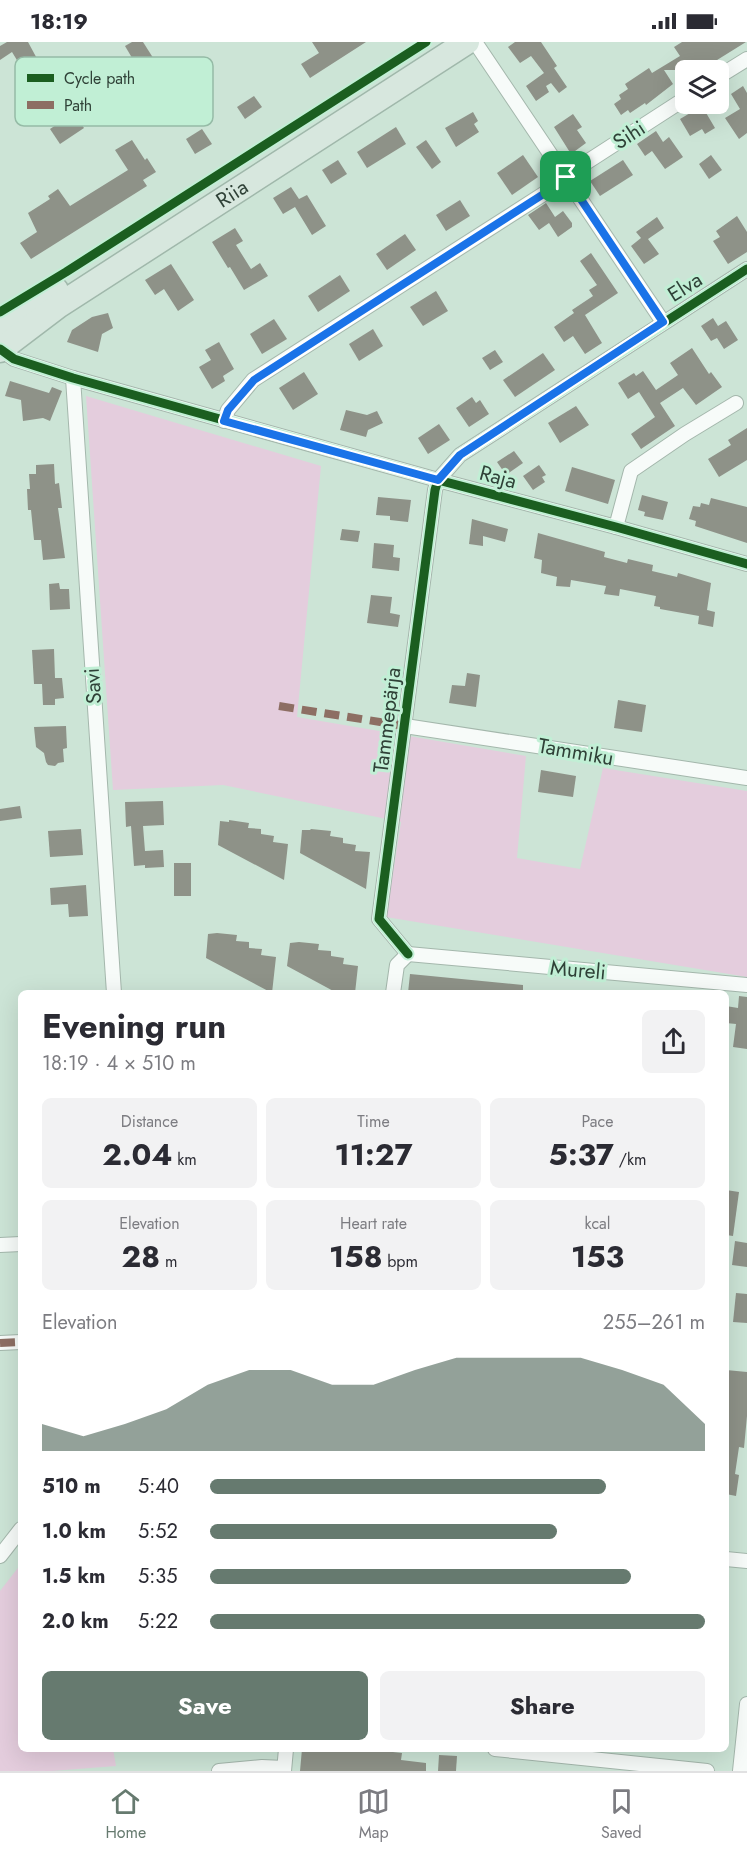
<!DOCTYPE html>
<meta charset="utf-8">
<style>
body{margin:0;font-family:Jost,sans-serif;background:#f2f2f3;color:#2b2b33;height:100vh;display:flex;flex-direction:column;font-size:22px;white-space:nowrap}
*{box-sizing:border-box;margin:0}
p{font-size:20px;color:#7c7c81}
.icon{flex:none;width:33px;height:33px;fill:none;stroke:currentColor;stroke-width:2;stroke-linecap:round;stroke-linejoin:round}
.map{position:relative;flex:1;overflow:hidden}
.drawer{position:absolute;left:18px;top:948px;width:711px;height:762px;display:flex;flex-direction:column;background:#fff;border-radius:9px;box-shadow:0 6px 24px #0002}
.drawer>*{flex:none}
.buttons{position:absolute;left:675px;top:18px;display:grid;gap:12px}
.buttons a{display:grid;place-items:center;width:54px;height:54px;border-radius:9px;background:#fff;box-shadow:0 6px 24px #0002;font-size:30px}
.pin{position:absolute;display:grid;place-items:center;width:51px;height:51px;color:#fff;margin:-26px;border-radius:12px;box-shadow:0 3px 9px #0006}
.round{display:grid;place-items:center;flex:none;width:63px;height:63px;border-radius:9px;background:#f2f2f3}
.headline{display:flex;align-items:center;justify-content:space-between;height:102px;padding:0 24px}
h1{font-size:33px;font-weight:700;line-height:45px}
.stats{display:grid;grid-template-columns:repeat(3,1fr);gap:9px;height:102px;padding:6px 24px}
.stats div{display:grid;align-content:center;border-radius:9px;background:#f2f2f3;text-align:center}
.stats b{font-size:30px;font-weight:700}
.stats small{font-size:16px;font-weight:400}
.stats p{font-size:16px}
.chart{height:168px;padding:12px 24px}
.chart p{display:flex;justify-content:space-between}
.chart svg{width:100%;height:108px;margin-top:6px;fill:#667a6f;opacity:.7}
.action{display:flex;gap:12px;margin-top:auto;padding:12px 24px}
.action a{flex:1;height:69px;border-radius:9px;background:#667a6f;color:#fff;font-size:24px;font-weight:700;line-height:69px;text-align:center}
.action a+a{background:#f2f2f3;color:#2b2b33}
ul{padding:0 24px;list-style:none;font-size:20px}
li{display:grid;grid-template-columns:96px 72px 1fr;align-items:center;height:45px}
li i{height:15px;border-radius:8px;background:#667a6f}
.status{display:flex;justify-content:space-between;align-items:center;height:42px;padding:0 30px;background:#fff;direction:ltr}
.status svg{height:16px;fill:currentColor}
.tab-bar{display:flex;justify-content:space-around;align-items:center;height:84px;border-top:2px solid #e1e1e2;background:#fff;font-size:16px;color:#7c7c81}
.tab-bar a{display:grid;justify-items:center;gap:3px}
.tab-bar .selected{color:#667a6f}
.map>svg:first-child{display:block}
.green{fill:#e4cddd}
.building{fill:#8e9288}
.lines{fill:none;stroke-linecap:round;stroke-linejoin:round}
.street-casing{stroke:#a4b7ac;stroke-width:16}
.highway-casing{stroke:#a0b8ab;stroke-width:27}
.street{stroke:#f7fbf9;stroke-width:14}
.highway{stroke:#d7e7de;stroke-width:24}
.quiet{stroke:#8d6e63;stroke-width:8;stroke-dasharray:15 8;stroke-linecap:butt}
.cycleway-casing{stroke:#c1efd5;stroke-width:13}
.cycleway{stroke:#1b5e20;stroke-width:9}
.route-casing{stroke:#fff;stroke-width:12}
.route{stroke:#1a73e8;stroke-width:8}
.labels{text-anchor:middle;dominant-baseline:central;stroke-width:6;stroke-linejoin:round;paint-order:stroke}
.street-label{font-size:21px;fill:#2f4137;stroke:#c1efd5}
.key{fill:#c1efd5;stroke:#95bba6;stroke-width:1.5}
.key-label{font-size:16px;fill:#2f4137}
</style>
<div class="status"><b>18:19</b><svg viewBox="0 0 49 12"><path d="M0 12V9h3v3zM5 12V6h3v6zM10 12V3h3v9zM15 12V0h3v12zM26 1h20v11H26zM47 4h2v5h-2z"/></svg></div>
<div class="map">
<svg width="747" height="1729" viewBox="0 0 747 1729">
<rect width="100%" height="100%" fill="#cce4d6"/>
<g class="green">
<path d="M86,354L321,424L297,675L526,714L517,816L580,827L603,726L747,749V935L386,875L401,780L223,743L113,748Z"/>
<path d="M21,1522V1707H113L116,1724L52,1729H0V1549Z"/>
</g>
<g class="building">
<path d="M7,0H28L41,24L26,33L12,10L0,18V4Z"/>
<path d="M132,0H143L157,22L141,31L125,4Z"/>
<path d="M312,0H366L310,36L301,22L319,11Z"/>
<path d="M515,0H541L557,24L554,26L567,45L559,51L551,41L546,44L549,50L536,59L526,44L544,31L531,14L520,21L508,5Z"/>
<path d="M682,0H746L701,28H664L673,42L646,63L645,61L630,71L628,68L621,73L614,62L621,57L619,53L628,47L625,42L649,26L652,31L680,14L674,5Z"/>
<path d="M743,44L747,51V91L739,97L725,76L740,67L731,52Z"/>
<path d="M254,54L262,65L245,77L237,65Z"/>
<path d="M702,64L715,86L705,92L702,87L690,94L680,77Z"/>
<path d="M473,70L478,79L474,82L479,90L456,105L445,86Z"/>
<path d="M74,71L84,86L60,102L50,87Z"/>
<path d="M573,72L582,85L577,88L586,101L571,112L554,85Z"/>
<path d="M396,85L406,102L367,126L357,110Z"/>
<path d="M202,87L212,102L195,112L186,97Z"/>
<path d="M656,89L663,100L669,95L683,115L665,127L652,109L645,114L637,102Z"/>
<path d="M132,98L145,118L147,116L156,130L143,138L147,144L31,217L20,201L37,190L28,171L50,157L48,154L58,147L70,164L128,128L115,108Z"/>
<path d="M426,98L441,120L432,127L416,105Z"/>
<path d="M523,113L538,135L512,153L497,131Z"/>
<path d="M711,113L722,128L709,137L699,122Z"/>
<path d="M338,118L347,132L331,142L322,128Z"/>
<path d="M623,118L633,133L600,154L590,139Z"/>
<path d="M291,145L299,157L307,153L326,184L312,193L295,165L283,172L273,156Z"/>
<path d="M460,158L470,174L446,189L436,173Z"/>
<path d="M546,161L555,175L563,169L572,181V185L558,195L549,181L539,188L528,173Z"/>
<path d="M737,174L747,190V210L728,222L713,199L720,195L716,189Z"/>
<path d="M657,175L664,186L648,197L659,212L644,222L631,204L641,196L636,190Z"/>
<path d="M235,186L243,199L236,203L251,227L260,221L268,234L244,248L230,225L228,226L212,200Z"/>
<path d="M405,192L416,208L387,228L376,212Z"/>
<path d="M591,211L618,251L585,273L602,301L585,312L573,294L564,300L554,285L574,271L572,268L593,254L589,248L597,243L580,219Z"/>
<path d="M171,222L194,258L178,269L164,247L155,253L145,238Z"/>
<path d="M340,233L350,249L318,270L308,254Z"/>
<path d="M436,249L448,269L423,284L410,265Z"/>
<path d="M108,271L113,286L102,292L98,310L67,300L72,288L92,275Z"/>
<path d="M713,276L718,284L726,279L738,298L724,307L717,296L711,299L701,284Z"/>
<path d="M274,277L287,297L262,312L250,292Z"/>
<path d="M373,287L383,304L359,319L349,302Z"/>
<path d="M219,300L234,327L223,334L225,339L212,347L199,325L211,318L205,308Z"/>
<path d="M692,306L709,332L711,330L722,345L696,363L683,346L660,361L675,384L641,407L631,392L655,375L639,350L628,357L618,341L634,331L636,334L643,329L656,348L678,333L670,321Z"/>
<path d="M495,308L503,320L490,328L482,316Z"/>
<path d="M543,311L555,328L515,355L503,338Z"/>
<path d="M304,330L318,352L293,368L279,346Z"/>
<path d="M10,339L49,351L52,345L62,349L50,379L43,376L23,379L21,358L5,354Z"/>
<path d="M472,355L476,361L480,358L489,372L469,385L456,366Z"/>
<path d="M576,364L589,383L560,401L548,381Z"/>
<path d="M346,368L367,373L377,369L383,381L368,388L366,395L340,388Z"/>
<path d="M439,382L450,398L428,412L418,396Z"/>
<path d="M747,386V418L719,435L708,417L731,403L728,398Z"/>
<path d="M514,409L523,421L506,433L497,420Z"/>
<path d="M54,422L55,442L59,441L62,466H58L65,516L43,518L41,498H34L31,468H28L27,447H30L29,432H36V423Z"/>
<path d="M539,423L546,433L542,435L545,440L533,448L523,434Z"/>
<path d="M572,425L615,438L608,462L565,449Z"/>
<path d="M642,453L668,460L663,478L644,474L645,470L638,468Z"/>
<path d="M378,455L411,458L408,480L390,478V474L376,473Z"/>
<path d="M711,456L747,465V501L695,484L696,479L689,477L693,464L700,465L701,461L709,463Z"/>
<path d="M472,477L508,487L505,500L483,494V504L469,502Z"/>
<path d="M342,487L360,489L358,500L340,498Z"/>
<path d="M538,491L605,510L604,515L627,521L628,517L653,523L652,529L677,535L678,531L711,541L707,568L715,570L713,585L698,582L699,574L660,567V565L654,564L656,554L620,547L619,554L604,552L606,544L571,538L570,545L556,544L557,535L541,531L542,518L534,516Z"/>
<path d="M374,501L394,503L393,515L400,516L399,529L372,526Z"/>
<path d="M59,541L60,547H69L70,567L50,568L49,542Z"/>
<path d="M371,553L392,555L390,571L400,573L398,585L367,581Z"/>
<path d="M54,607L55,636H62L64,656L55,657V663H43L42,642H34L32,608Z"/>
<path d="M467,631L480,633L476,665L449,661L452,643L465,644Z"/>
<path d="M618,658L646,663L642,690L614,686Z"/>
<path d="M66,684L67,706L63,707L64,720L58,721L55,724L48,723L46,720L44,711L36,705L34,685Z"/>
<path d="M541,728L576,734L573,755L538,750Z"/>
<path d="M163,759L164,783L143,784L145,809L163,808L164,825L145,826V823L134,824L131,784L126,785L125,760Z"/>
<path d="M20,764L22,776L0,779V767Z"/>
<path d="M229,778L249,781L248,786L261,787V792L274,794L273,800L288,802L284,838L218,803L220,779L229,780Z"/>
<path d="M81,787L83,813L50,815L48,789Z"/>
<path d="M311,787L331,789L330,794L343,796V801L356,803L355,809L370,810L366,847L300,811L302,788H310Z"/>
<rect x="174" y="821" width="17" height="33"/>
<path d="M86,843L88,874L69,875L68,862L51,863L50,846Z"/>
<path d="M217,891L237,893L236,899L249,900V906L262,907L261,913L276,915L272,951L206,916L208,892Z"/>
<path d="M299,900L319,902L318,908L331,909V914L344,916L343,922L358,924L355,951H337L287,924L290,901Z"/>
<path d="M410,932L523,943V951H408Z"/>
<path d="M739,954L747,955V1007L733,1005L736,982L726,981V964L738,966Z"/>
<path d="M726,1148L739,1150L733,1194L726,1193Z"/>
<path d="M735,1199L747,1201V1225L732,1223Z"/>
<path d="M736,1251L747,1252V1281L733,1280Z"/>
<path d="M726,1328L747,1330V1374L744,1406L739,1405L735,1432L739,1433L736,1454L726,1452Z"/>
<path d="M302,1707H365L402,1711L401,1718L426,1721V1729H300Z"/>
<path d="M439,1713L457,1714L456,1729H438Z"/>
</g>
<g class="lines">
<g class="street-casing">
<g id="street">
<path d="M475,0L663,280"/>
<path d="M718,35L747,17"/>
<path d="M0,307L14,317L73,336L438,438L616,485L747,522"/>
<path d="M73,336L114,951"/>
<path d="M224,379L228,368L253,338L556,144L573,129L686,56"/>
<path d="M616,485L631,429L685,392L736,361"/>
<path d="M405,684L747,736"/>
<path d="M408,912L379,877L435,448L438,438L460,413L747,227"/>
<path d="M408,912L747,943"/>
<path d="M393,951L397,923L408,912"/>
<path d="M0,1203L21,1202"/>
<path d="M0,1301L21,1300"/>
<path d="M0,1514L21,1487"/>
<path d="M726,1517L747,1519"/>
<path d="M495,1707L707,1729"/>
<path d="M219,1729L262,1725L284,1726"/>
<path d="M284,1729L286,1707"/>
<path d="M740,1729L747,1662"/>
</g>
</g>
<g class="highway-casing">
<g id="highway">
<path d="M0,285L56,248"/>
<path id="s1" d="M0,308L58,264L467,0"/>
</g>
</g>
<use href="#street" class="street"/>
<use href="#highway" class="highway"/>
<g class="quiet">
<path d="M279,664L405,684"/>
<path d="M0,1301L21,1300"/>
</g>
<g class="cycleway-casing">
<g id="cycleway">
<path d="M0,270L66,230L426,0"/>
<path d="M0,307L14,317L73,336L438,438L616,485L747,522"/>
<path d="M408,912L379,877L435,448L438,438L460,413L747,227"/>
</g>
</g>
<use href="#cycleway" class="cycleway"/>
</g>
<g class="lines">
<g class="route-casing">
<path id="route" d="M566,135L663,280L460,413L438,438L224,379L228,368L254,338L556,144Z"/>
</g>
<use href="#route" class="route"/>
</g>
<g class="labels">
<g class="street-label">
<text transform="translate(629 93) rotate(-33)">Sihi</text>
<text stroke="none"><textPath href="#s1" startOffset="280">Riia</textPath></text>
<text transform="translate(685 245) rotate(-32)">Elva</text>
<text transform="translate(498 435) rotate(15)">Raja</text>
<text transform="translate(93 644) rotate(-94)">Savi</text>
<text transform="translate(387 678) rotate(-83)">Tammepärja</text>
<text transform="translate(576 710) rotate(10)">Tammiku</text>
<text transform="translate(578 928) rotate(5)">Mureli</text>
</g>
</g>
<rect x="15" y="15" width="198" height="69" rx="9" class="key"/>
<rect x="27" y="32" width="27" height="8" fill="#1b5e20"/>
<rect x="27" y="59" width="27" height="8" fill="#8d6e63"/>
<g class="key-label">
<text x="64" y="42">Cycle path</text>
<text x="64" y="69">Path</text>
</g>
</svg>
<div class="buttons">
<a><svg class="icon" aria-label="layers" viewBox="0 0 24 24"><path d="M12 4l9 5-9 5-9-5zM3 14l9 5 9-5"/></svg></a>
</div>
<div class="pin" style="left:566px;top:135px;background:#1e9e55"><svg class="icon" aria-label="arrive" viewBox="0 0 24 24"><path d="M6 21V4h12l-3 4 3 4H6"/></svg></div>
<section class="drawer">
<div class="headline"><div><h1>Evening run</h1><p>18:19 · 4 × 510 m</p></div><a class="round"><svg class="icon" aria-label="share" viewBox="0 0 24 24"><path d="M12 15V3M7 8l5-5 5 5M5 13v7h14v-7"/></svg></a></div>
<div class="stats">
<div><p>Distance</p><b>2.04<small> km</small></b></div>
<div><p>Time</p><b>11:27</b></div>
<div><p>Pace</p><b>5:37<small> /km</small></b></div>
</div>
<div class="stats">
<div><p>Elevation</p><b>28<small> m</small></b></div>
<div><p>Heart rate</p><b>158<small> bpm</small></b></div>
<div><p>kcal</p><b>153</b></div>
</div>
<div class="chart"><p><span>Elevation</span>255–261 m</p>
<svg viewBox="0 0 160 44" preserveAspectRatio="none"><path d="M0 44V33L10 38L20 33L30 27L40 17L50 11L60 11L70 17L80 17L90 11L100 6L110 6L120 6L130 6L140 11L150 17L160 33V44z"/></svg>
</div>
<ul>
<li><b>510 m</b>5:40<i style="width:80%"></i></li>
<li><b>1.0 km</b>5:52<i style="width:70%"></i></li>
<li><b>1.5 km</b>5:35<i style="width:85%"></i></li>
<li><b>2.0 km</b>5:22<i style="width:100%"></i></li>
</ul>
<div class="action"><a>Save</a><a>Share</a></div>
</section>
</div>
<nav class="tab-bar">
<a class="selected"><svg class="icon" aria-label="home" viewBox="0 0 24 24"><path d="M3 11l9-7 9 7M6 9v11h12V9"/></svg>Home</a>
<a><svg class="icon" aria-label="map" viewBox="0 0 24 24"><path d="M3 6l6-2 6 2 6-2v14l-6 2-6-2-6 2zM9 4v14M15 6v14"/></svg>Map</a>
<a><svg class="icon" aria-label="saved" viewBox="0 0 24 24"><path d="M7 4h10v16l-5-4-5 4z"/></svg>Saved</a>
</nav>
